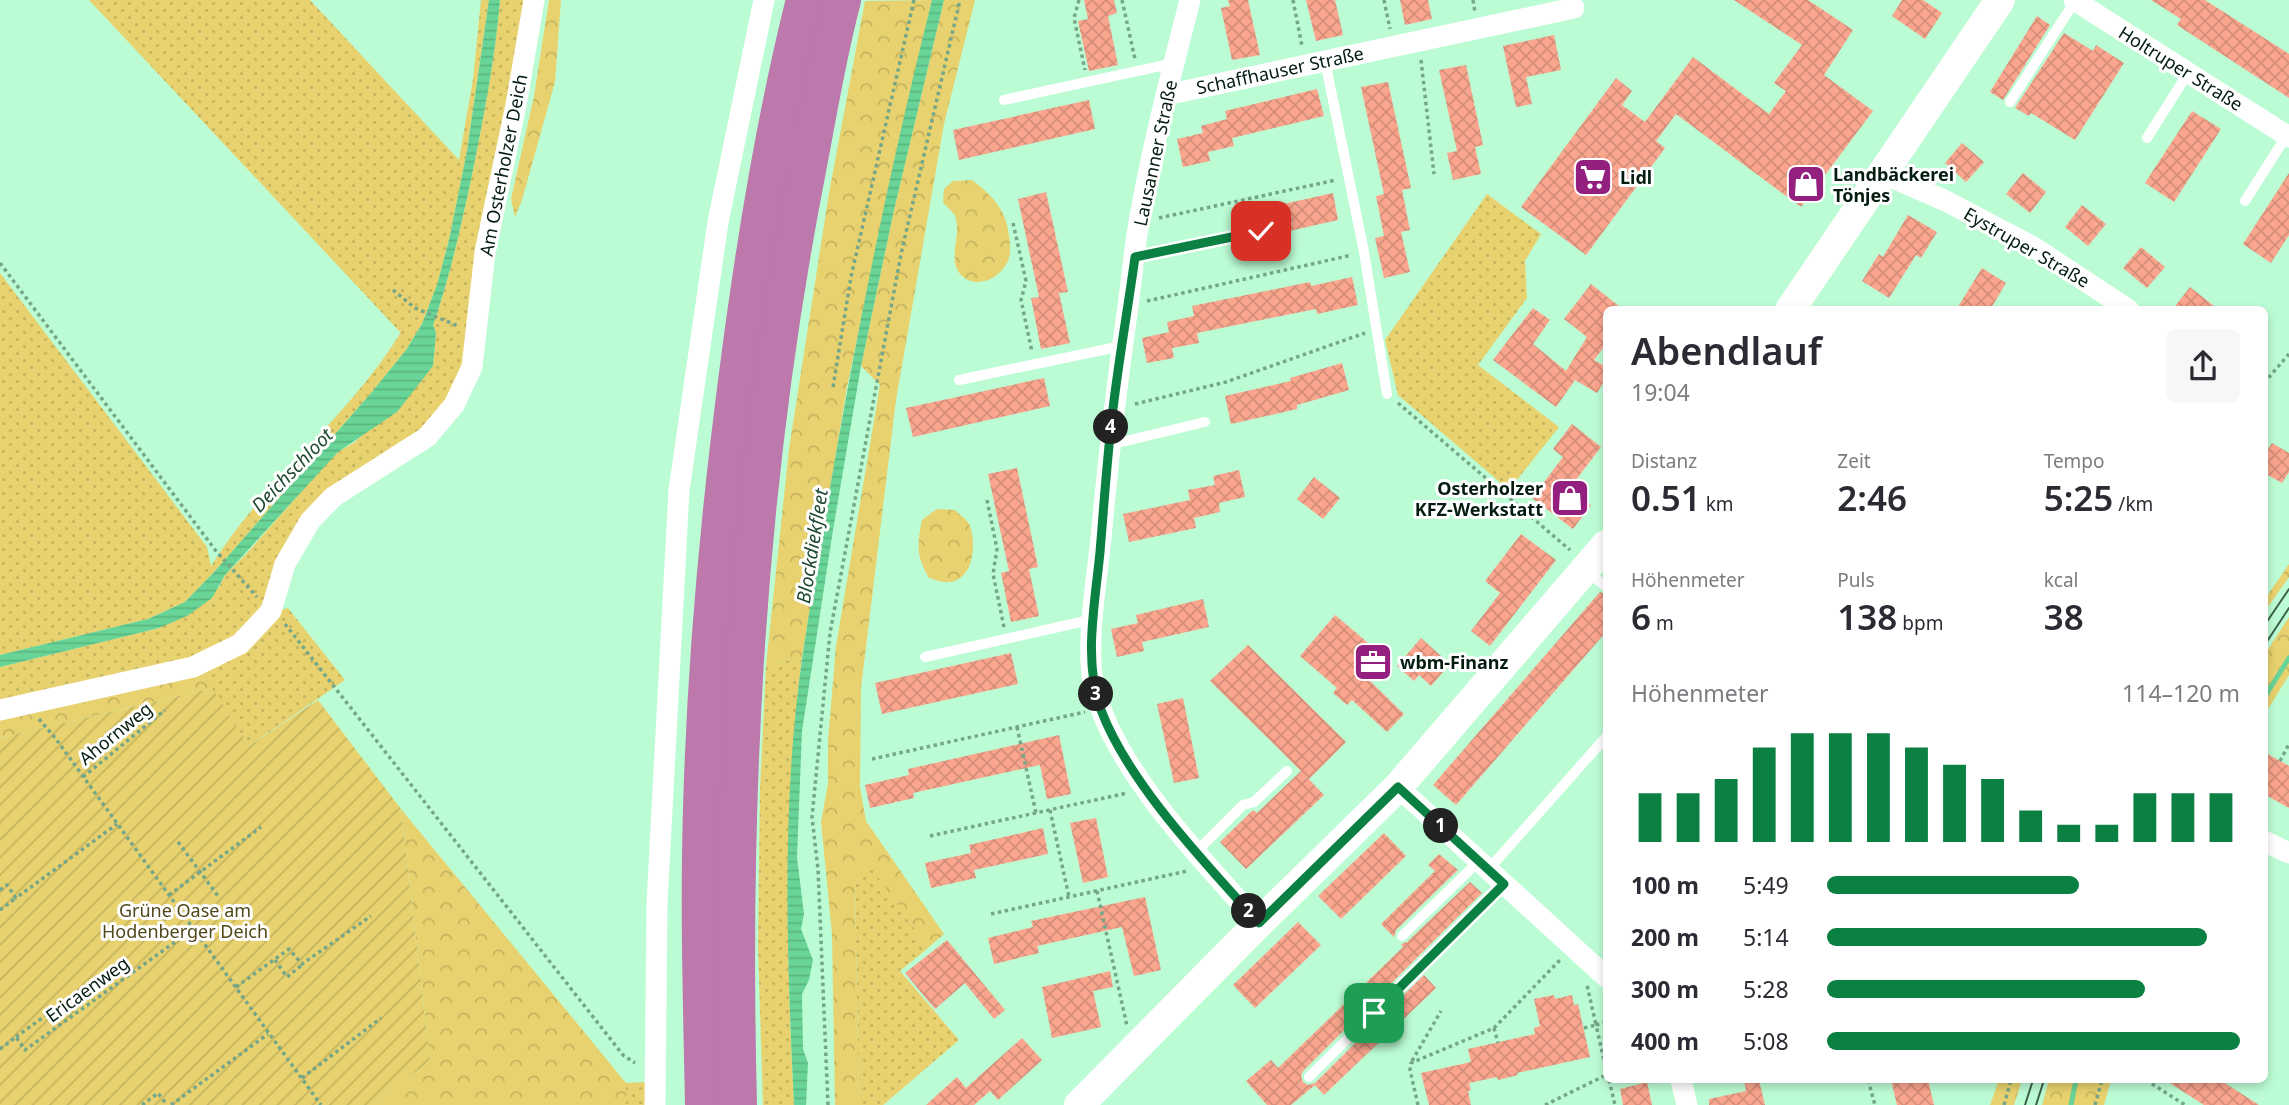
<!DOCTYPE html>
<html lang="de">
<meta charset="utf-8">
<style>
body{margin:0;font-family:"Noto Sans",sans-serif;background:#f7f7f7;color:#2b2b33;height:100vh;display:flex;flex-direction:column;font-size:26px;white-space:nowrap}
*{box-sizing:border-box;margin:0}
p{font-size:23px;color:#7c7c81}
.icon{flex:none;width:38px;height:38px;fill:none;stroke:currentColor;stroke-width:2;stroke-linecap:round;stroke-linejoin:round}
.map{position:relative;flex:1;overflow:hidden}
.drawer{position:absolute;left:1603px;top:306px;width:665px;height:777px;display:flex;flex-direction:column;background:#fff;border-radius:10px;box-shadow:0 4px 10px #0003}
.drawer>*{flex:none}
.pin{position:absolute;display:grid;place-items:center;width:60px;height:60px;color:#fff;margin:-30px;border-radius:14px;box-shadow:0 4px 10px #0006}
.km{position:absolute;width:35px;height:35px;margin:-18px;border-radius:50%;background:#222;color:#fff;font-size:19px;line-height:35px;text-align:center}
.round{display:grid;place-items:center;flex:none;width:74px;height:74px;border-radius:10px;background:#f7f7f7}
.head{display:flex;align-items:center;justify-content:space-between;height:119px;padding:0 28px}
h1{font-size:38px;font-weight:600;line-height:52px}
.stats{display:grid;grid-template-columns:repeat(3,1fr);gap:10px;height:119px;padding:7px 28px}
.stats div{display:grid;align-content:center}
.stats b{font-size:35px;font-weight:600}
.stats small{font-size:19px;font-weight:400}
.stats p{font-size:19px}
.chart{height:196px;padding:14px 28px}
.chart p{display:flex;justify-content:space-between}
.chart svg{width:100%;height:126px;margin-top:7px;stroke:#0b8043;stroke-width:6}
ul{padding:0 28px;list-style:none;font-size:23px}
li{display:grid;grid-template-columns:112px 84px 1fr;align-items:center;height:52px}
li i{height:18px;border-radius:9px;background:#0b8043}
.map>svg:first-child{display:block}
.grass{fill:url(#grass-dots)}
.forest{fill:url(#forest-crowns)}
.garden{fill:url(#garden-furrows)}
.water{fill:url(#water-rules)}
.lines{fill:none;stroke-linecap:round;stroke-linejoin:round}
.stream{stroke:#69d497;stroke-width:5}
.building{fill:url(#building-cross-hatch)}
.path{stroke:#75a688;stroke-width:3.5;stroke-dasharray:3.5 3.5;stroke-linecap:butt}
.lane{stroke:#fff;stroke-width:10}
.street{stroke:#fff;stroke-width:21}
.secondary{stroke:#fff;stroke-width:30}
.highway{stroke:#bd78ac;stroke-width:38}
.tram{stroke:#3b604b;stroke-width:2}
.route-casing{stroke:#fff;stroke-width:14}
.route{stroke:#0b8043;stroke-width:9}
.labels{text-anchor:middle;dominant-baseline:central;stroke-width:6;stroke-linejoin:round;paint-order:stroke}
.street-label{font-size:18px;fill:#041d10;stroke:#fff}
.poi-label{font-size:18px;font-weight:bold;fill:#041d10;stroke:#fff;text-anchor:start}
.park-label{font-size:18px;fill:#52481b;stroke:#fff}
.water-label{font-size:19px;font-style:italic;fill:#1d4931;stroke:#fff}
</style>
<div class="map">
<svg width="2289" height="1105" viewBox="0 0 2289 1105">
<defs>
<pattern id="grass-dots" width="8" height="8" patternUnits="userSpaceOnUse" patternTransform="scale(1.75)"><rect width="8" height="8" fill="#e8d26f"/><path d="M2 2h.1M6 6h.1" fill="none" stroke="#c5b45f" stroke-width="1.8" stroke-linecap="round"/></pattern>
<pattern id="forest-crowns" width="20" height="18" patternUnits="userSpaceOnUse" patternTransform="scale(1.75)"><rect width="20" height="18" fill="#e8d26f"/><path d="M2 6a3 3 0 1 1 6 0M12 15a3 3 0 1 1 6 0" fill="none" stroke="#c5b45f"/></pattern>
<pattern id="garden-furrows" width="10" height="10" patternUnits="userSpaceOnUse" patternTransform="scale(1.75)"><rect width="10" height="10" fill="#e8d26f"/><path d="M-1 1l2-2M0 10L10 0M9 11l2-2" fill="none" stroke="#c5b45f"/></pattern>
<pattern id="water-rules" width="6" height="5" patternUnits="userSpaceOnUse" patternTransform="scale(1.75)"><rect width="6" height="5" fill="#69d497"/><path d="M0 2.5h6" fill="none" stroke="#59b681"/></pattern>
<pattern id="building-cross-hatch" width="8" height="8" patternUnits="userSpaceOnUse" patternTransform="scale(1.75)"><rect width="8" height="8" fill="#faa58d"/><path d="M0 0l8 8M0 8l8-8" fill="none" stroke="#d58e79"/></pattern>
</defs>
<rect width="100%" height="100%" fill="#bcfcd4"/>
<g class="grass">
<path d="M89,0H310L459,160L473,79L481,0H489L467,151L449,240L437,285L422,324L406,350L372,392L215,571L185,602L148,619L0,655V273L207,547L211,566C270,471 367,405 417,303L401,333Z"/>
<path d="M500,0H526L468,350L457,384L438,416L414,436L349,478L268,592L259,611L225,645L194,660L0,703V667L159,628L219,587L225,575L246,554L317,474L338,452L355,442L433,366L436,333L433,325C450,277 460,229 471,180C483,120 495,60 500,0Z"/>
<path d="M1487,194L1541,234L1525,261L1527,298L1478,365L1559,427L1509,490L1398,395L1385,340Z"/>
<path d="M288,608L345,680L249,746L201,673L281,610Z"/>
<path d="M802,657C784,805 786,956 794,1105H763L758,947L760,789L766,666Z"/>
<path d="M868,862L928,948L900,971L959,1040L883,1105H859L855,884Z"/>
<path d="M646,1082V1105H626V1083Z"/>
</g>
<g class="forest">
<path d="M549,0H561L555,82L522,200L515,217L511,199L534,96Z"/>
<path d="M932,0L898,144L847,387L802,657L766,666L789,449L829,193L865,1Z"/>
<path d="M944,0H975L944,124L896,400L861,688L860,787L866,821L944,934L928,948L868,863L855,884L859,1105H835L832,934L821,822L828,783V741L836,646L880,385L861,366L894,210Z"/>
<path d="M972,180C985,190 997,200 1004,216C1008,225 1011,243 1010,253C1008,273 980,292 962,276C945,260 964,232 954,214C951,210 946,206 943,202L944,189L953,181Z"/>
<path d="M937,509L955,510C960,515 968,520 970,526C977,546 973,584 945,582C940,582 934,579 929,578C916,555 917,545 922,520Z"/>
<path d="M2289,564V577L2265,611V599Z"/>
<path d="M2289,617V675L2265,714V654Z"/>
<path d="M201,673L212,688L0,738V718Z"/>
<path d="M401,809L626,1083V1105H378L379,1099L430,1061Z"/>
<path d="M1999,1080H2022L2014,1105H1990Z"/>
<path d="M2049,1080H2111L2104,1105H2042Z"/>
</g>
<path class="garden" d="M212,688L249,746L318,700L401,809L430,1061L379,1099L378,1105H0V738Z"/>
<g class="water">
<path d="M489,0H500C495,60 483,120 471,180C460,229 450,277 433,325L436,333L433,366L397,412L338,452L225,575L212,598L187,616L159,628L0,667V655L148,619L185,602L215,571L372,392L406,350L422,324L437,285L449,240L467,151Z"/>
<path d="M932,0H944L894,210L861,366L833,530L802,731L797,857L804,914L801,929L813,960L809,980L802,994L803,1049L808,1063L806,1105H794C788,981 783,852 794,729C800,658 814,587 825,517C854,344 889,171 932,0Z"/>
</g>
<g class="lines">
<g class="stream">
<path d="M2264,698L2289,658"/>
<path d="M2071,1105L2076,1080"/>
</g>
</g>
<g class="building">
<path d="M1084,0H1114L1117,13L1108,16L1118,65L1089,71L1078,21L1088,19Z"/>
<path d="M1228,0H1248L1260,55L1232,60L1221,8L1230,6Z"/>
<path d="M1306,0H1335L1343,35L1316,41Z"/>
<path d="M1400,0H1428L1432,19L1405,25Z"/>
<path d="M1734,0H1808L1853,30L1824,75L1873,111L1801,207L1676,114L1656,141L1665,148L1586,255L1521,207L1616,78L1632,91L1622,105L1645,122L1693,57L1769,114L1786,91L1774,83L1802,45Z"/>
<path d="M1902,0H1923L1942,13L1925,39L1892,16Z"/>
<path d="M2151,0H2205L2289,54V98L2177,25L2181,19Z"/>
<path d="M2037,16L2050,25L2003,100L1990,92Z"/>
<path d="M2064,33L2093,51L2096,45L2124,63L2075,140L2031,113L2029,116L2015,108Z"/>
<path d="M1554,35L1561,70L1526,77L1532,104L1516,107L1503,46Z"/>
<path d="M1466,65L1483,145L1475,147L1481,174L1453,180L1447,153L1457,151L1439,70Z"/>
<path d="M1388,82L1411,188L1402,190L1410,230L1401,232L1410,272L1384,278L1375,238L1384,236L1376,196L1384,194L1361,87Z"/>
<path d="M1317,89L1324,116L1232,138L1234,146L1208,152L1210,161L1183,167L1177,139L1203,133L1201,126L1227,119L1225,111Z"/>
<path d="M1089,100L1095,129L959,160L953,130Z"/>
<path d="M2192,111L2221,129L2174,202L2145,183Z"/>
<path d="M1962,143L1984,162L1966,182L1945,163Z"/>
<path d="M2023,173L2046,192L2030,213L2006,194Z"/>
<path d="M2289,173V235L2271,263L2243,244Z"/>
<path d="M1046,192L1068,292L1059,293L1070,343L1041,349L1031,298L1039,297L1018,199Z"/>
<path d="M1333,193L1338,220L1272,235L1266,208Z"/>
<path d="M2082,205L2106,224L2088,246L2065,227Z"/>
<path d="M1908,215L1937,232L1921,258L1916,255L1889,298L1862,281L1879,254L1883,257Z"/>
<path d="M2141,247L2165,267L2147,288L2123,268Z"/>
<path d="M1982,268L2006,283L1990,310H1956Z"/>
<path d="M1352,277L1358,305L1317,314L1316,309L1197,333L1199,343L1172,348L1174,358L1147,363L1142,338L1169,332L1167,322L1194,316L1192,306L1310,282L1311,286Z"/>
<path d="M1591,284L1624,310H1606V344L1594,360L1606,367V378L1597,393L1575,380L1556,407L1493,360L1533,308L1550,320L1533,344L1566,371L1587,337L1564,319Z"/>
<path d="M2190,287L2219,310H2172Z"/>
<path d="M1342,363L1349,390L1297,405V409L1231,424L1225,396L1291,381L1290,378Z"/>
<path d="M1044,378L1050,406L913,437L906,408Z"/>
<path d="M1572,424L1601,447L1569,489L1591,505L1573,529L1532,498L1563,457L1553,449Z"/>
<path d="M2272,443L2289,453V472L2282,483L2264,473V455Z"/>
<path d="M1017,468L1038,567L1029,569L1039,616L1011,622L1001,573L1009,571L988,474Z"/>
<path d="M1239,470L1245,497L1219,503L1220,512L1194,518L1196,528L1129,542L1123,514L1190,500L1188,490L1215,485L1213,476Z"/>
<path d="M1314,477L1340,498L1323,519L1297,499Z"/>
<path d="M1521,534L1556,560L1490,646L1471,631L1500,593L1485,581Z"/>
<path d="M1600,592L1606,595V632L1456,805L1433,785Z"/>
<path d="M1203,599L1209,627L1142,642L1144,651L1117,657L1111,629L1138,623L1136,615Z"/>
<path d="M1335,615L1387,659L1369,680L1404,714L1387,732L1352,700L1347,705L1333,693L1337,688L1300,656Z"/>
<path d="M1421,638L1450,664L1431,686L1419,675L1414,681L1397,666Z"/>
<path d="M1248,645L1346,742L1309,779L1302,772L1324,795L1246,869L1220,842L1253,810L1257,813L1301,771L1210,681Z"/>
<path d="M1011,653L1018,684L882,714L875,683Z"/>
<path d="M1183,698L1199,778L1174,783L1157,704Z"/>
<path d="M1059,735L1071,794L1047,799L1040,765L913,793L914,798L870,808L865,785L909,775L908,769Z"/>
<path d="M2264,752L2289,766V808L2264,794Z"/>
<path d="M1096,818L1108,877L1083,883L1070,823Z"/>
<path d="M1043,828L1048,854L974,870L976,878L931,888L925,863L971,853L969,845Z"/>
<path d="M1384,833L1406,856L1341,919L1318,896Z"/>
<path d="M1439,854L1458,870L1396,930L1394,937L1381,924L1435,871L1428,865Z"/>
<path d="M1470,882L1482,893L1303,1071L1301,1076L1303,1082L1308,1085L1315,1083L1424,975L1436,988L1324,1095L1315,1085L1291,1105H1267L1246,1081L1271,1060L1278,1068L1403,947L1401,944L1407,942Z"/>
<path d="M1145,897L1161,970L1134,976L1122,927L1037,946L1039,953L994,964L988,938L1033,927L1031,921Z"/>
<path d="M1298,922L1321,945L1255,1008L1233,985Z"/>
<path d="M947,940L1005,1010L994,1019L965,983L935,1009L905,973Z"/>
<path d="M1110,971L1113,987L1093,991L1101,1027L1052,1038L1042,987Z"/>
<path d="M1554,995L1555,999L1572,995L1574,1005L1578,1004L1590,1057L1517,1073L1518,1075L1498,1080L1497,1077L1469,1083L1471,1090L1468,1091L1471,1105H1429L1421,1073L1471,1062L1468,1049L1535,1034L1534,1028L1540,1026L1534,999Z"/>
<path d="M1022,1038L1042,1060L998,1100L990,1091L974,1105H926L957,1077L966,1088Z"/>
<path d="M1744,1080H1759L1765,1105H1709V1099L1746,1091Z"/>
<path d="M1891,1080H1928L1934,1105H1897Z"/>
<path d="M2165,1080H2220L2259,1105H2204Z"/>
<path d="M1647,1082L1652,1105H1623L1620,1089Z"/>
</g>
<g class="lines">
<g class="path">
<path d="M1079,0L1074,18L1085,70"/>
<path d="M1122,0L1135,59"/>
<path d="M1293,0L1302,46"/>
<path d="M1384,0L1390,29"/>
<path d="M1473,0L1475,12"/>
<path d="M1421,60L1434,174"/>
<path d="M1159,218L1336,180"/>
<path d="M1013,223L1026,281L1021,300L1032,352"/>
<path d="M0,263L216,551L257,597"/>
<path d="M393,290L415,308L458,326"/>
<path d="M1147,301L1352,255"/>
<path d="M2264,383L2289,354"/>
<path d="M833,387L851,277L914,0"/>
<path d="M1398,403L1570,550"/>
<path d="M1135,404L1226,382L1365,333"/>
<path d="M987,500L997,549L993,574L1004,627"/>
<path d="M285,624L623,1055L635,1063"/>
<path d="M39,719L56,739L321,1105"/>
<path d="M1017,727L1036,813"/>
<path d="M872,759L1085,712"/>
<path d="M2280,761L2289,744"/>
<path d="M83,777L165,710"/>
<path d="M1050,810L1069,897"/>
<path d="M930,836L1127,793"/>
<path d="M178,842L218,896"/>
<path d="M0,890L7,885L16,898L117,824"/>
<path d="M1097,891L1127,1026"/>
<path d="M169,895L261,827"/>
<path d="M0,910L16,898"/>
<path d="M991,914L1187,871"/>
<path d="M275,960L287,977L302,965"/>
<path d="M236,987L289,949L302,964L371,916"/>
<path d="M1606,1022L1596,1025L1606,1069"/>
<path d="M1494,1028L1498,1043"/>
<path d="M1584,1028L1596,1025L1587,985"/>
<path d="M16,1037L82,989L92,1002"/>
<path d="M0,1049L16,1037L25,1050L193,929"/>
<path d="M1412,1061L1441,1011"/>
<path d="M302,1078L381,1018"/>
<path d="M1609,1080L1615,1105"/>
<path d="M1868,1080L1875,1105"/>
<path d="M2146,1080L2185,1105"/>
<path d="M142,1105L158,1093L167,1105"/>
<path d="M171,1105L268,1034"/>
<path d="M828,1105L818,869L812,817L830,633L901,254L960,0"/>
<path d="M1418,1105L1410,1070L1411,1063L1494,1028L1561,959"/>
<path d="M1545,1105L1606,1075"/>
<path d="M2004,1105L2011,1080"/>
<path d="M2095,1105L2102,1080"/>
</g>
<g class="lane">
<path d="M1325,61L1364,252L1387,394"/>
<path d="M1004,100L1174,63"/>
<path d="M2010,102L2075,1"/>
<path d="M2147,138L2188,73"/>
<path d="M2245,201L2287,135"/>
<path d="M1134,257L1261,231"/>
<path d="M959,380L1122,346"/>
<path d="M1109,445L1205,422"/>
<path d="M1587,571L1606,587"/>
<path d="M925,657L1094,619"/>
<path d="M1196,852L1243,805L1254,802L1287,771"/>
<path d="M1488,870L1606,737"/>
<path d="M1402,936L1479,861"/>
<path d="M1309,1077L1504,884"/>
</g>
<g class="street">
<path d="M1190,0C1171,74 1152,148 1139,222C1134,250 1132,278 1128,306C1117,383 1108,460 1101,538C1097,579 1084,652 1095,691C1117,772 1203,861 1259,923"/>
<path d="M2074,0L2289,137"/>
<path d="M1166,95L1574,8"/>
<path d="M1884,174L1946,201L2035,248L2129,310"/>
<path d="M0,710L193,667L240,644L271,611L285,564L310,521L333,497L427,437L454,405L472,367L485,252L516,105L534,0"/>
<path d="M1398,787L1606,977"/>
<path d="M2264,841L2289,853"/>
<path d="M1681,1080L1687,1105"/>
<path d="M655,1105L657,903L679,490L718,222L764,0"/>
</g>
<g class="secondary">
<path d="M1790,310L2000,0"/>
<path d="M1079,1105L1259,923L1398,787L1606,545"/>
</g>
<g class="highway">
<path d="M704,1105C702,1006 699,907 702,809C706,663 719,519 738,374C754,249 774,123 805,0"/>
<path d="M738,1105C730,789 746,481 807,170C818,113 827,56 842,0"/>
</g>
<g class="tram">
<path d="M2264,626L2289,589"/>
<path d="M2264,646L2289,608"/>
<path d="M2025,1105L2033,1080"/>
<path d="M2036,1105L2044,1080"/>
</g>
</g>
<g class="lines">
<g class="route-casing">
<path id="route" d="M1261,231L1135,257C1128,308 1119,358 1113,409C1107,457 1104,505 1100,552C1095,604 1083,661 1101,710C1129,784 1206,864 1259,923L1398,787L1504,884L1374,1013"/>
</g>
<use href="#route" class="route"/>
</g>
<defs>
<g id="supermarket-square" transform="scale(2.0125)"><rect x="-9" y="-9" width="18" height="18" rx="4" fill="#931f7e" stroke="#fff"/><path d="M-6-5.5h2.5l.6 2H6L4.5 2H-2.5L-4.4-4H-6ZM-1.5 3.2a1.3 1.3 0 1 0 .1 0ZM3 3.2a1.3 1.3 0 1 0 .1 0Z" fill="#fff"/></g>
<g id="shop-square" transform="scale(2.0125)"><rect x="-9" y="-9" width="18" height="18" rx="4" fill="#931f7e" stroke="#fff"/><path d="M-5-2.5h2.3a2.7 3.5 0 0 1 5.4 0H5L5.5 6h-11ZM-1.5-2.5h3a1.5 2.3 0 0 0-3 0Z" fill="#fff"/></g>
<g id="office-square" transform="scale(2.0125)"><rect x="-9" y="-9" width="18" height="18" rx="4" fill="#931f7e" stroke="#fff"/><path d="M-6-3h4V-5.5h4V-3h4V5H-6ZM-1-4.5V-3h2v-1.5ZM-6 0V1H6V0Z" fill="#fff"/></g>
</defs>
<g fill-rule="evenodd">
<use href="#supermarket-square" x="1593" y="177"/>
<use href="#shop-square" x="1806" y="184"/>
<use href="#shop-square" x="1570" y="498"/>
<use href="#office-square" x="1373" y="662"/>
</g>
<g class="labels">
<g class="street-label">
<text transform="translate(2181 68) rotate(32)">Holtruper Straße</text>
<text transform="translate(1280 70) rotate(-12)">Schaffhauser Straße</text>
<text transform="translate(1155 153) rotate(-78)">Lausanner Straße</text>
<text transform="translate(503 165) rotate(-79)">Am Osterholzer Deich</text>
<text transform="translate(2027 247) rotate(30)">Eystruper Straße</text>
<text transform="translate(115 733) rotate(-39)">Ahornweg</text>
<text transform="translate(87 989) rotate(-36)">Ericaenweg</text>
</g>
<g class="poi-label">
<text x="1833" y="174">Landbäckerei<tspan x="1833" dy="21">Tönjes</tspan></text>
<text x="1620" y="177">Lidl</text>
<text x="1543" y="488" text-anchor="end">Osterholzer<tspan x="1543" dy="21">KFZ-Werkstatt</tspan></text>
<text x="1400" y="662">wbm-Finanz</text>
</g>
<g class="park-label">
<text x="185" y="910">Grüne Oase am<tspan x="185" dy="21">Hodenberger Deich</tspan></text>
</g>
<g class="water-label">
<text transform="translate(292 470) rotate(-46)">Deichschloot</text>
<text transform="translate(812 546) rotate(-81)">Blockdiekfleet</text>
</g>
</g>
</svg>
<div class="pin" style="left:1374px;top:1013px;background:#1e9e55"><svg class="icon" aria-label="arrive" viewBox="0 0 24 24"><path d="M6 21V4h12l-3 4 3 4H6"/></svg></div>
<div class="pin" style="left:1261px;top:231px;background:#d93025"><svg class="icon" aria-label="check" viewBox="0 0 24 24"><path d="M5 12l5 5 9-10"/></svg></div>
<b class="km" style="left:1441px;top:826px">1</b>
<b class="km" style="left:1249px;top:911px">2</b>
<b class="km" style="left:1096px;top:694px">3</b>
<b class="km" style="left:1111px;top:427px">4</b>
<section class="drawer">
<div class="head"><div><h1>Abendlauf</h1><p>19:04</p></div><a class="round"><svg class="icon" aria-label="share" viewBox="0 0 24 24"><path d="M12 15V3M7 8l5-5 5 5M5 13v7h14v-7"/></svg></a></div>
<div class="stats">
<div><p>Distanz</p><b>0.51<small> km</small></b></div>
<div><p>Zeit</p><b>2:46</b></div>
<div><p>Tempo</p><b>5:25<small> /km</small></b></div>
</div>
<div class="stats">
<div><p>Höhenmeter</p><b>6<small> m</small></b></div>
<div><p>Puls</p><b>138<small> bpm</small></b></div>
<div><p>kcal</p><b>38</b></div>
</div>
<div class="chart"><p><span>Höhenmeter</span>114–120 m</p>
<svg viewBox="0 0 160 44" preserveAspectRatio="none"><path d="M5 44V27M15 44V27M25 44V22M35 44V11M45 44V6M55 44V6M65 44V6M75 44V11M85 44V17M95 44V22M105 44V33M115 44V38M125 44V38M135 44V27M145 44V27M155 44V27"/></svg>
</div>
<ul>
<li><b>100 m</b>5:49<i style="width:61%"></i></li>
<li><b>200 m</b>5:14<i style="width:92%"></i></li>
<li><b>300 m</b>5:28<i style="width:77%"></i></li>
<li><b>400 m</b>5:08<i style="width:100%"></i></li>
</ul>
</section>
</div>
